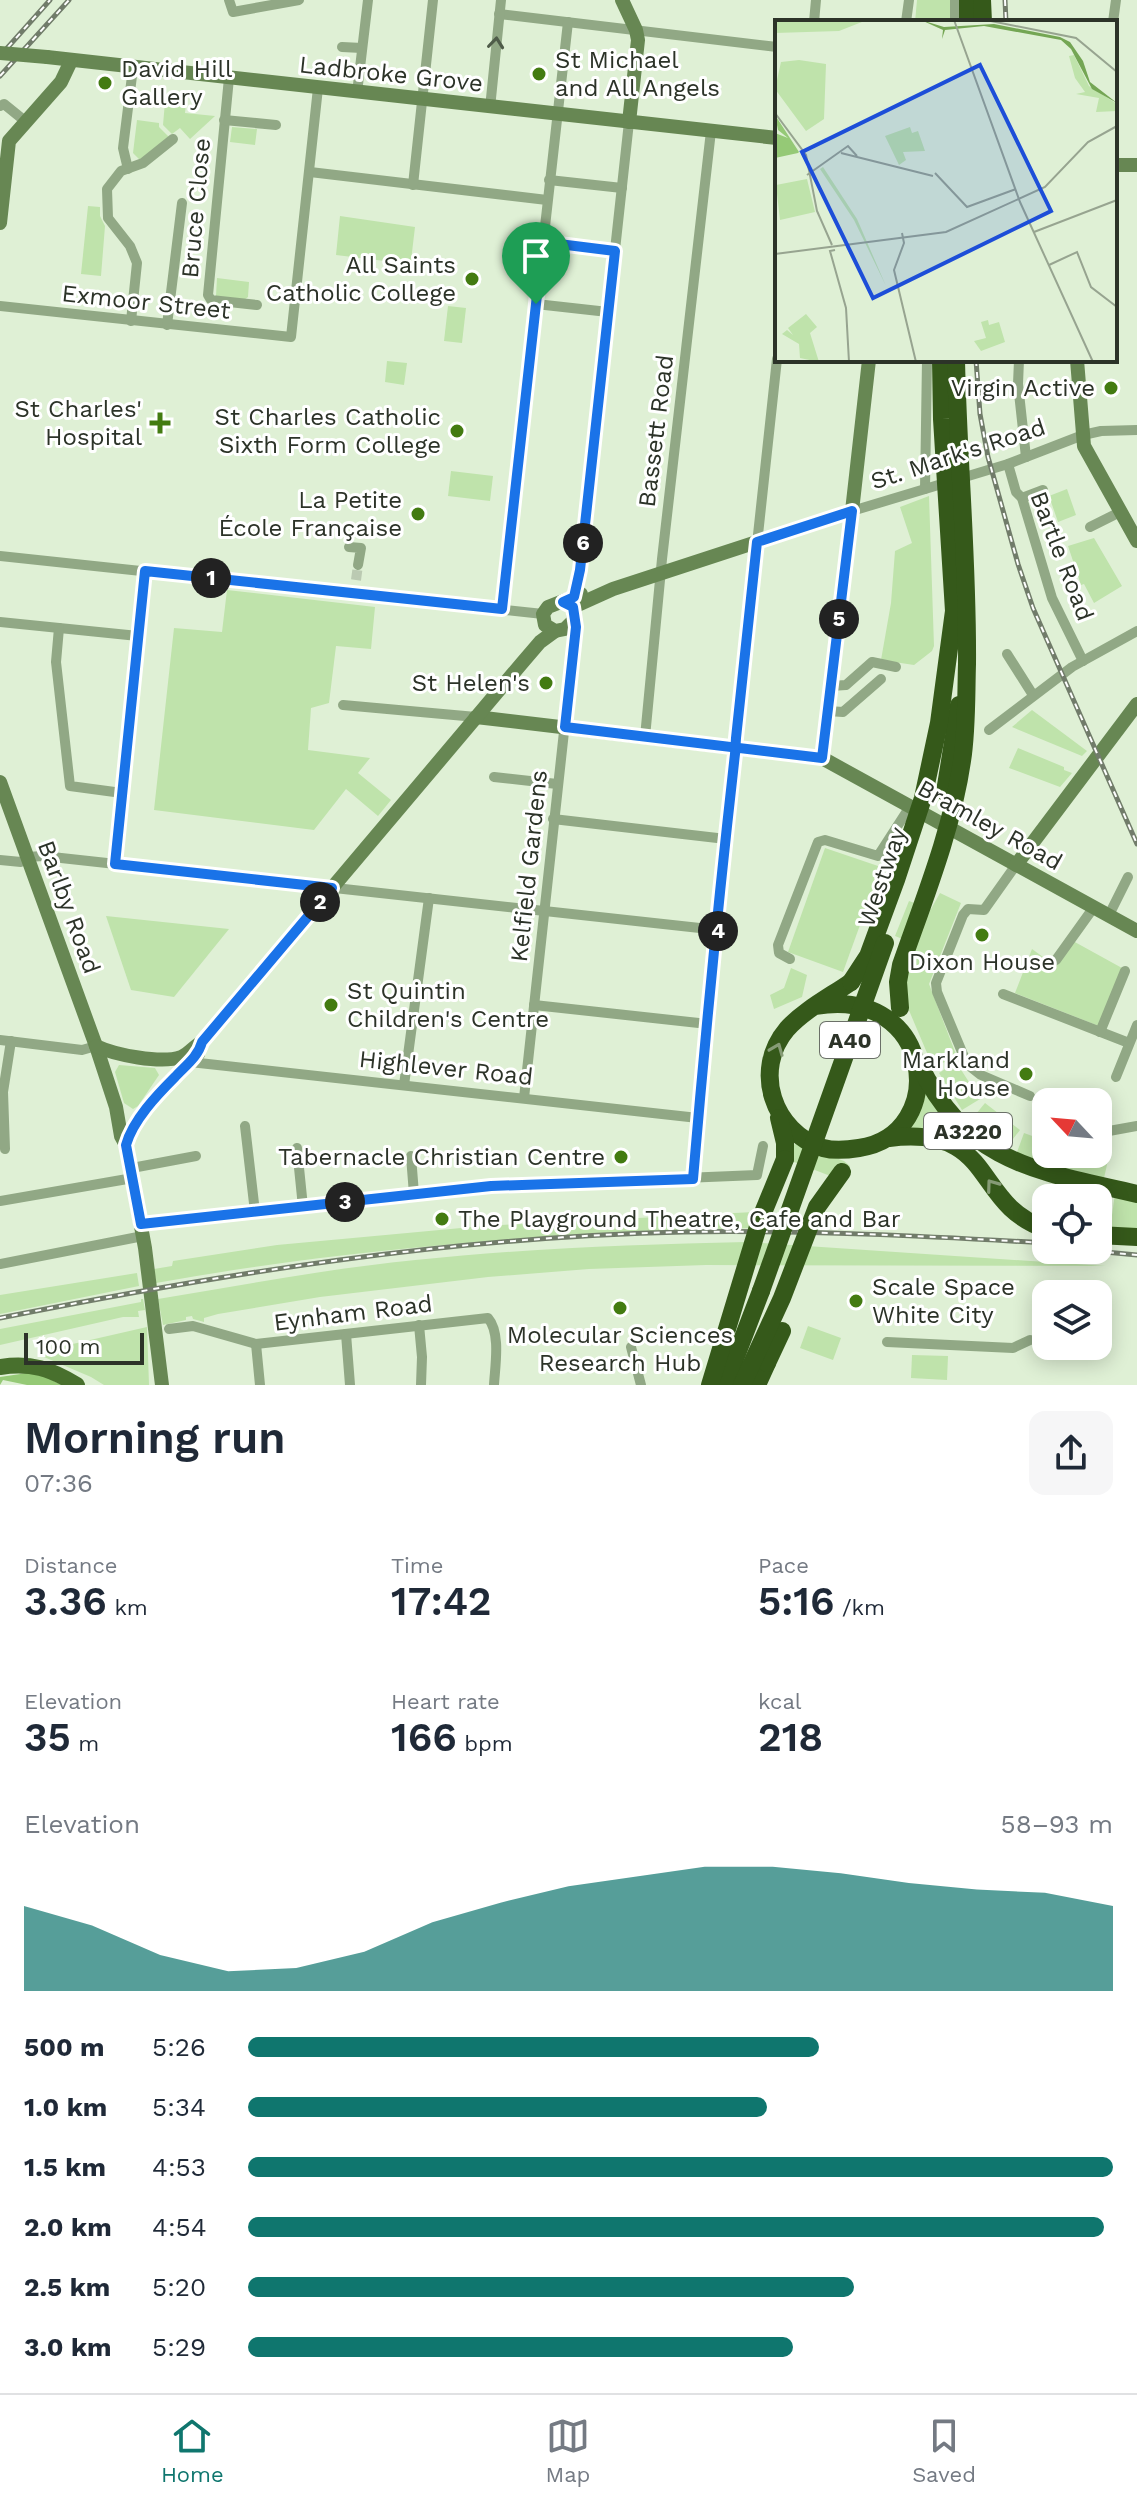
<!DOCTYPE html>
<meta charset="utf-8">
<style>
body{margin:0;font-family:"Work Sans",sans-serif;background:#f6f6f7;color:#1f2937;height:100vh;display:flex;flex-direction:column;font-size:30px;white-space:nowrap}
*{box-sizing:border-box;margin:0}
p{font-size:26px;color:#747a83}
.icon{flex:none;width:44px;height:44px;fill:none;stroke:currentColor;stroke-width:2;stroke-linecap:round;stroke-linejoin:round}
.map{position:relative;height:1385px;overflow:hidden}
.panel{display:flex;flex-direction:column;background:#fff;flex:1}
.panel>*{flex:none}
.needle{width:52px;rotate:296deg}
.buttons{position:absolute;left:1032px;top:1088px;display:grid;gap:16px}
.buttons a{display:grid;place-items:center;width:80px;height:80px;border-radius:16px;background:#fff;box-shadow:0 4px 20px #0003;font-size:40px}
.scale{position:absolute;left:24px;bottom:20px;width:120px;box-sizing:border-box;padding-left:8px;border:4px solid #2c3328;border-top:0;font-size:22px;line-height:28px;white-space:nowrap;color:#2c3328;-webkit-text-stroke:6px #fff;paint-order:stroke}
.pin{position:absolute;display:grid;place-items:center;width:68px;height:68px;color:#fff;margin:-82px -34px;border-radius:50% 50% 50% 0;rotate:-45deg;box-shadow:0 0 8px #0007}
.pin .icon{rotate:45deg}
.km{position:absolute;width:40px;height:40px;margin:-20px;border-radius:50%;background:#222;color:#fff;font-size:22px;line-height:40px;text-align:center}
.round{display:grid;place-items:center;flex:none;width:84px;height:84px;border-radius:16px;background:#f6f6f7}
.headline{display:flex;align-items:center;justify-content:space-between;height:136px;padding:0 24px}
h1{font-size:44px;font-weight:600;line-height:60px}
.figures{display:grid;grid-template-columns:repeat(3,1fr);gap:12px;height:136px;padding:8px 24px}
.figures div{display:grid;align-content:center}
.figures b{font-size:40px;font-weight:600}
.figures small{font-size:22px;font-weight:400}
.figures p{font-size:22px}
.chart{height:224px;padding:16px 24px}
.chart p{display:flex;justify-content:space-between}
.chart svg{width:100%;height:144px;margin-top:8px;fill:#0f766e;opacity:.7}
ul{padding:0 24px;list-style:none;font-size:26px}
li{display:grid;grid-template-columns:128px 96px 1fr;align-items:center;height:60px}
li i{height:20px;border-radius:10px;background:#0f766e}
.menu{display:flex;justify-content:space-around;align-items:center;height:112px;border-top:2px solid #e0e1e3;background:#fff;font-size:22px;color:#747a83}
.menu a{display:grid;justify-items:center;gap:4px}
.menu .selected{color:#0f766e}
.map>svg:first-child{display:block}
.green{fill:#bfe3ab}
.forest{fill:#95c976}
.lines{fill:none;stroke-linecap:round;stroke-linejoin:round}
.street-tunnel{stroke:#bbcab2;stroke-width:10;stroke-dasharray:10 5;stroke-linecap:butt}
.street{stroke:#91a885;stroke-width:10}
.secondary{stroke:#678753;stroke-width:14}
.primary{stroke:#48702d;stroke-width:16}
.highway{stroke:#35591a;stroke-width:18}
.rail-casing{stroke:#717c6a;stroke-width:5}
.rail{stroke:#fff;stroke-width:2;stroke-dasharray:6;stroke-linecap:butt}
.secondary-bridge{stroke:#678753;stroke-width:14}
.highway-bridge{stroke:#35591a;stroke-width:18}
.oneway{stroke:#4f5c49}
.oneway2{stroke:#869b76}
.route-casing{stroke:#fff;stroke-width:16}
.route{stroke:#1a73e8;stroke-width:10}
.poi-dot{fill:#437b11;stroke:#fff;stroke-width:3}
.labels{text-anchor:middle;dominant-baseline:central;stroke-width:6;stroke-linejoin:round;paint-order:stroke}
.shield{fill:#fff;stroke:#6b7068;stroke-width:2}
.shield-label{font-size:22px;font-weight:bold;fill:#2c3328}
.poi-label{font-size:24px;fill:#2c3328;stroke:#fff;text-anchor:end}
.street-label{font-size:24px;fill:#2c3328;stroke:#fff}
.inset-road{fill:none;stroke:#97a490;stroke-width:2}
.view{fill:#1d4ed8;fill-opacity:0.15;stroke:#1d4ed8;stroke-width:4}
.inset-edge{fill:none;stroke:#2c3328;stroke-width:4}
</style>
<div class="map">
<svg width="1137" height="1385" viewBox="0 0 1137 1385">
<rect width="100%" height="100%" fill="#dff0d5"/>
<g class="green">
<path d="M917,0H952V22H915Z"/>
<path d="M165,102L186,104L185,113L215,116L190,139L180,128L172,134L163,125Z"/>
<path d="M137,120L159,123V127L170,138L140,160L133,153Z"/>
<path d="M232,127L257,129L255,145L230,142Z"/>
<path d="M88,206L100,207V216L105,226L101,276L81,274Z"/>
<path d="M340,216L415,227L411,261L402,260L401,263L395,262V259L386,258L385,261L336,255Z"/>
<path d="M217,278L249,282L248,297L244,300L216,296Z"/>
<path d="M448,306L466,308L462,343L444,341Z"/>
<path d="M387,361L407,363L404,385L385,382Z"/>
<path d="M451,471L493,476L490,501L448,496Z"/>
<path d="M1067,489L1076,515L1058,522L1049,496Z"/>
<path d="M929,496L934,646L932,651L914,665L881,660L891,603L895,551L912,543L900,507Z"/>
<path d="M1094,538L1122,586L1094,603L1084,584L1081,585L1068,546Z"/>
<path d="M227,590L375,607L371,649L336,646L329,703L311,708L308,750L370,758L358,773L391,800L378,816L346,789L314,830L154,810L174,628L222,632Z"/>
<path d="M1032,710L1087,751L1082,756L1012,727Z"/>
<path d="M1018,748L1064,767V770L1072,773L1060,787L1009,768Z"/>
<path d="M825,848L881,867L843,972L788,952Z"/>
<path d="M940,893L961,903L929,984L957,1057L933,1067L908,1008L904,984L915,944L895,936L909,901L931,909Z"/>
<path d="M106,916L229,929L174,997L131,990Z"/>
<path d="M1073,941L1122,968L1099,1026L1015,993L1032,949L1054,965Z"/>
<path d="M791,968L807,975L802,997L774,1009L770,995L784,988Z"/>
<path d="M956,1062L980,1099L962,1110L939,1073Z"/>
<path d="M119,1065L155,1068L159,1075L138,1106L133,1109L124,1103L115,1072Z"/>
<path d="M923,1089L973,1141L968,1146L910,1132L908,1126Z"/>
<path d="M985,1103L1020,1130L1006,1148L971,1120Z"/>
<path d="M1024,1133L1046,1141V1154L1109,1156L1104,1178L1060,1169L1016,1155Z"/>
<path d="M796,1144L844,1161L850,1166L846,1176L833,1177L794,1162L791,1160L792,1145Z"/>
<path d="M1115,1193L1137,1198V1231L1110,1230Z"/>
<path d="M754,1212L753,1228C550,1234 355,1247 156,1283L154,1269L172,1266L173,1261L277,1245L483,1226Z"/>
<path d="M746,1242L1106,1266L706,1265L589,1269L488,1277L320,1297L218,1314L204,1318V1322L193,1319L192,1316L186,1317V1320L163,1325L158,1299C213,1290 267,1280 321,1272C462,1251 604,1245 746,1242Z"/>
<path d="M137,1273L139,1286L0,1314V1295Z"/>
<path d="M141,1299H143L145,1310L138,1311L139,1317H123L0,1345V1329L141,1302Z"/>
<path d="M808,1326L841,1338L833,1360L800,1348Z"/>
<path d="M147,1327L149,1385H104L91,1377L44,1357L42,1351Z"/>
<path d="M912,1355L948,1356L947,1380L911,1378Z"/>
</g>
<path class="forest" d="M27,1373L45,1376L61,1385H27L3,1380L0,1385V1377Z"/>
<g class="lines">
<path class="street-tunnel" d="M356,580L358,565"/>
<g class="street">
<path d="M229,0L233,12L299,0"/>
<path d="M955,0V22"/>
<path d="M499,14L777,47"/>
<path d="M814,22L816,0"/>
<path d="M906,22L909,0"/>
<path d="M1113,22L1116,0"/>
<path d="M342,47L362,48"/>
<path d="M229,78L208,295L211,300L257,305"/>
<path d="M357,93L368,0"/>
<path d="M0,106L4,104L25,121"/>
<path d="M490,108L501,0"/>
<path d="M224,120L276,125"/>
<path d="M128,169L123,148L133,68"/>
<path d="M310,172L547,200"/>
<path d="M549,180L622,188"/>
<path d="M413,185L433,0"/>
<path d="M543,242L615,251"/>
<path d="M536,304L608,312"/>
<path d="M0,306L291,337L318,88"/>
<path d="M131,321L137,263L130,246L108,218L107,189L121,171L143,163L173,139"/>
<path d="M167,325L182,203"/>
<path d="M1019,360L1018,384L1026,457"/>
<path d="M1008,464L1016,492L1022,498L1052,598L1083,661"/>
<path d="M925,489L927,360"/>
<path d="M1022,498L1043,490"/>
<path d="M1090,527L1120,512"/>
<path d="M349,547L361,548L358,565"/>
<path d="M0,556L543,614"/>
<path d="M574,597L580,570L629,122"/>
<path d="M502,609L568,22"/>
<path d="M0,622L138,636"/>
<path d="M59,628L56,662L70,786L122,793"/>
<path d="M1007,654L1033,695"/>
<path d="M831,686L846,685L872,662L896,667"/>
<path d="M343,705L476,717"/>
<path d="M828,711L843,712L881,679"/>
<path d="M989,730L1072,667L1137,631"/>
<path d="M645,737L662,559L711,131"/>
<path d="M822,758L852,511L1008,464L1083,435L1101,431L1137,430"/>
<path d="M494,777L557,784"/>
<path d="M553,819L726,839"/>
<path d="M0,860L21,862L27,857L43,856L718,930"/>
<path d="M115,864L145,571"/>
<path d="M1016,865L984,910L968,909L963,915L936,983L937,992L967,1064L981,1075L1030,1096"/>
<path d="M1109,915L1128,877"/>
<path d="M790,959L779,953L778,945L818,842L825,840L878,856L911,805"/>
<path d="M1056,960L1094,907"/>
<path d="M1003,994L1129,1043"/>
<path d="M534,1005L708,1024"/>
<path d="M1100,1032L1125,971"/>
<path d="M0,1040L82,1050L96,1046"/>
<path d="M190,1062L698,1118"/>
<path d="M1116,1077L1137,1025"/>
<path d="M404,1085L429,898"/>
<path d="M524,1098L575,631L574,620"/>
<path d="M245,1126L255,1212"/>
<path d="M1098,1133L1137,1126"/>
<path d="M297,1148L303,1207"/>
<path d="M5,1149L3,1092L11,1041"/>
<path d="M411,1156L414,1194"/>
<path d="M132,1168L196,1156"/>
<path d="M693,1179L736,738L777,359"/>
<path d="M0,1201L133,1178"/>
<path d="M141,1224L491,1186L757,1175L763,1146"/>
<path d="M0,1264L143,1236"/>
<path d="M419,1325L422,1357L421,1385"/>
<path d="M169,1329L193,1326L256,1344L488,1318C501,1333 495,1366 494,1385"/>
<path d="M346,1334L350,1385"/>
<path d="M887,1342L1013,1348L1030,1340"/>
<path d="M256,1344L260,1385"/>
<path d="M631,1347L641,1385"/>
</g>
<g class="secondary">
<path d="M622,0L636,30L638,40L629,122"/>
<path d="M47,57L777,138"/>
<path d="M1115,165H1137"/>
<path d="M0,223L9,141L61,82L71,61"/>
<path d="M1077,360L1084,446L1137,541"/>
<path d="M573,607L613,589L852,511L869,360"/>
<path d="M573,607L574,620L565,629L555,631L545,625L543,614L548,607L581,594"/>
<path d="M476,717L822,758L1137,931"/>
<path d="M0,782L96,1046L116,1107L121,1136L126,1145L145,1248L162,1385"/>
<path d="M1016,865L1137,704"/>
<path d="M96,1046C115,1055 161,1064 181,1057C189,1054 194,1046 202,1042L522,663L540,642L555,631"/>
<path d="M126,1145C135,1112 174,1077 198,1054"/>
</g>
<path class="primary" d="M0,1367C31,1362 51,1369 77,1385"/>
<g class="highway">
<path d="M968,0V22"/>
<path d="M982,0L983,22"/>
<path d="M945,792L959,705"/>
<path d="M816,1006C934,986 951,1134 859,1148C847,1150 834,1151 823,1148C773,1132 752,1070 787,1029C804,1010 831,996 851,982"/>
<path d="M919,1064C968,1165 1039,1171 1137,1194"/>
<path d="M779,1118L785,1143V1159"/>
<path d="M889,1138C998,1125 971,1204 1046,1229"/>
<path d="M1098,1235L1137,1237"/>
<path d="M725,1385L761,1291"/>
<path d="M757,1385L767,1363"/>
</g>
<g class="rail-casing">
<g id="rail">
<path d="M1005,0L1006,22"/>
<path d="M0,56L50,0"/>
<path d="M0,76L69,0"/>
<path d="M976,360L980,414L988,457L1018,564L1033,608L1137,844"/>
<path d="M1084,1250L1137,1255"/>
<path d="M0,1318C225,1273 453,1237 683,1232C804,1230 925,1236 1046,1243"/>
</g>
</g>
<use href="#rail" class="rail"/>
<path class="secondary-bridge" d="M0,53L47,57"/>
<g class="highway-bridge">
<path d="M851,982L868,956L896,880L923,798L939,723L954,611L942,419L941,360"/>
<path d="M900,1008L898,982L901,965C924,899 952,830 962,761C967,729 966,696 967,664C968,562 958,461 956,360"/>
<path d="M761,1291L885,943"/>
<path d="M767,1363L782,1331"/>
<path d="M710,1385L760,1220L785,1159"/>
<path d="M742,1385L782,1298L817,1207L842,1172"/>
</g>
</g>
<defs><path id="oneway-chevron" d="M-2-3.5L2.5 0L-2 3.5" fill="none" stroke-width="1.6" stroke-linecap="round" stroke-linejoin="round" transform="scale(2)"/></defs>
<use class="oneway" href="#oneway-chevron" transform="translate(496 43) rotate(-84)"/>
<g class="oneway2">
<use href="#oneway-chevron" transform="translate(777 1049) rotate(-68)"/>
<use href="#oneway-chevron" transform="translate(992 1185) rotate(-126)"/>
</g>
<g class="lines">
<g class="route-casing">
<path id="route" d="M536,304L502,609L145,571L115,864L332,888L202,1042C198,1057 185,1066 175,1077C157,1095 133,1120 126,1145L141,1224L491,1186L693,1179C705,1038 719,895 735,754L736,738L757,542L852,511L822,758L565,727L576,627L573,607L563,602L574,597L580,570L615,251L543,242L536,304"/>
</g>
<use href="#route" class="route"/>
</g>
<g class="poi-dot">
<circle cx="539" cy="74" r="8"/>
<circle cx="105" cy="83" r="8"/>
<circle cx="472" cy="279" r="8"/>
<circle cx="1111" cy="388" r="8"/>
<path d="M156 411h8v8h8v8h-8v8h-8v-8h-8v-8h8z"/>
<circle cx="457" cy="431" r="8"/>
<circle cx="418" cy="514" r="8"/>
<circle cx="546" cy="683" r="8"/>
<circle cx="982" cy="935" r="8"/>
<circle cx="331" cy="1005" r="8"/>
<circle cx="1026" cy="1074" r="8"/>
<circle cx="621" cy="1157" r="8"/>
<circle cx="442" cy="1219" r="8"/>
<circle cx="856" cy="1301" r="8"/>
<circle cx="620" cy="1308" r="8"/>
</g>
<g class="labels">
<g class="shield">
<rect x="820" y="1022" width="60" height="36" rx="6"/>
<rect x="924" y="1113" width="88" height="36" rx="6"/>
</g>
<g class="shield-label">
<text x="850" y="1040">A40</text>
<text x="968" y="1131">A3220</text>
</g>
<g class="poi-label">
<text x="555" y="60" text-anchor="start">St Michael<tspan x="555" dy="28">and All Angels</tspan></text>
<text x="121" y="69" text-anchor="start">David Hill<tspan x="121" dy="28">Gallery</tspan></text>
<text x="456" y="265">All Saints<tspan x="456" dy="28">Catholic College</tspan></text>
<text x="1095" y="388">Virgin Active</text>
<text x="142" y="409">St Charles'<tspan x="142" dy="28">Hospital</tspan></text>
<text x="441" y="417">St Charles Catholic<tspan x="441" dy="28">Sixth Form College</tspan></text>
<text x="402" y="500">La Petite<tspan x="402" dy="28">École Française</tspan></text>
<text x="530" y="683">St Helen's</text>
<text x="982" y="962" text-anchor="middle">Dixon House</text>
<text x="347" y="991" text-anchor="start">St Quintin<tspan x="347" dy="28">Children's Centre</tspan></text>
<text x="1010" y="1060">Markland<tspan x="1010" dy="28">House</tspan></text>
<text x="605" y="1157">Tabernacle Christian Centre</text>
<text x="458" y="1219" text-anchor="start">The Playground Theatre, Cafe and Bar</text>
<text x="872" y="1287" text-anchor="start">Scale Space<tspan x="872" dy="28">White City</tspan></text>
<text x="620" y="1335" text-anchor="middle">Molecular Sciences<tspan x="620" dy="28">Research Hub</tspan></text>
</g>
<g class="street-label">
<text transform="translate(391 74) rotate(6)">Ladbroke Grove</text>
<text transform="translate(196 208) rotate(-85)">Bruce Close</text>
<text transform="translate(146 302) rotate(6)">Exmoor Street</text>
<text transform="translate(656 431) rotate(-83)">Bassett Road</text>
<text transform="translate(958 454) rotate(-18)">St. Mark's Road</text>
<text transform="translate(1062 556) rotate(69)">Bartle Road</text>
<text transform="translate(990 825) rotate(29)">Bramley Road</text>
<text transform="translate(529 866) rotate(-84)">Kelfield Gardens</text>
<text transform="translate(882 877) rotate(-71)">Westway</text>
<text transform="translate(69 907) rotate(70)">Barlby Road</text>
<text transform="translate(446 1068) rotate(6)">Highlever Road</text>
<text transform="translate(353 1313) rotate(-7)">Eynham Road</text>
</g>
</g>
<g transform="translate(775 20)">
<rect width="342" height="342" fill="#dff0d5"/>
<path d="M0,0H92L64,11L0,13ZM299,35L314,66L342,84V91L321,92L324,78L301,74L310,72L300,58L294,36ZM24,40L51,44L49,99L31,111L0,69L6,42ZM135,107L137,113L143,111L150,131L128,132L131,140L124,145L110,116ZM48,147L82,199L111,266L79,200L45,149ZM32,159L40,192L5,200L1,165ZM31,294L42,307L35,313L44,342L25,338L24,324L7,314L12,310L18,315L13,308ZM213,300L214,305L224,302L230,322L206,331L199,321L211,318L206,302Z" fill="#bfe3ab"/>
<path d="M0,95L24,132L23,133L0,138V113L13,118L3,110Z" fill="#95c976"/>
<path d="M146,0L169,7L219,4L285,17L295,22L308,41L315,62L342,83L317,69L296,29L286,20L209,6L170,10L167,19L168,10Z" fill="#74a654"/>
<path class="inset-road" d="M179,0L245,182L318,342M211,0L301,18L342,52M0,93L31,135L42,191L57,225M66,133L158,156M160,153L192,187L241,169M32,155L73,126L82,136M259,212L342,180M127,213L129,223L119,250L141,342M60,230L55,231L71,288L74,342M0,234L171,212L270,167L313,122L342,106M274,245L302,232L316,267L342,287"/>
<path class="view" d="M205,45L276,191L98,278L27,132Z"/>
<rect width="342" height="342" class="inset-edge"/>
</g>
</svg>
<div class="buttons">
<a><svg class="needle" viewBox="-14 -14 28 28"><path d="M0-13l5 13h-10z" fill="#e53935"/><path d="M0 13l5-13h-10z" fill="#747a83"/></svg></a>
<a><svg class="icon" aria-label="locate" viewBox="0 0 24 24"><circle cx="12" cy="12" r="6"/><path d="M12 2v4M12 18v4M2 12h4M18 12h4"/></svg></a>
<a><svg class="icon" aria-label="layers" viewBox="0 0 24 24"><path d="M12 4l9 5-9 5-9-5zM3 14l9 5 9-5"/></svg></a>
</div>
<div class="scale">100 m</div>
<div class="pin" style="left:536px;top:304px;background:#1e9e55"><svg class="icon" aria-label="arrive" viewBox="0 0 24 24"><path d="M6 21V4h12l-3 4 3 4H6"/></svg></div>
<b class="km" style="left:211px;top:578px">1</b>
<b class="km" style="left:320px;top:902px">2</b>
<b class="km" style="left:345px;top:1202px">3</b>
<b class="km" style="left:718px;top:931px">4</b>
<b class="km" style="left:839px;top:619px">5</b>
<b class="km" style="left:583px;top:543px">6</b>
</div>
<section class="panel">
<div class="headline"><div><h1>Morning run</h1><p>07:36</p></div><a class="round"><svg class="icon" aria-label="share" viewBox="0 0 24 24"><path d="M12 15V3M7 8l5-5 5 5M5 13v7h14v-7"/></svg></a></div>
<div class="figures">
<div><p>Distance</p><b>3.36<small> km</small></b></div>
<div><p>Time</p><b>17:42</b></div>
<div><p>Pace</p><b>5:16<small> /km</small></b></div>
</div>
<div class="figures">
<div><p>Elevation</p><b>35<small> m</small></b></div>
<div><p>Heart rate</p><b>166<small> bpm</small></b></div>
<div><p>kcal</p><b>218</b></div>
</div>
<div class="chart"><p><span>Elevation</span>58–93 m</p>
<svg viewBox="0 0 160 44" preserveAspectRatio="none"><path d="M0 44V18L10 24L20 33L30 38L40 37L50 32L60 23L70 17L80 12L90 9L100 6L110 6L120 8L130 11L140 13L150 14L160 18V44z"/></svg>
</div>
<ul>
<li><b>500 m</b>5:26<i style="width:66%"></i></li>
<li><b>1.0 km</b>5:34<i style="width:60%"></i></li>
<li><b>1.5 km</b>4:53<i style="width:100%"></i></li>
<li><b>2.0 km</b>4:54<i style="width:99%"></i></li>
<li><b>2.5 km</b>5:20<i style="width:70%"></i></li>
<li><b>3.0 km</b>5:29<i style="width:63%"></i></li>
</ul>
</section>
<nav class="menu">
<a class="selected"><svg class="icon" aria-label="home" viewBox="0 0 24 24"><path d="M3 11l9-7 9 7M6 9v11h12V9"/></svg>Home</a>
<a><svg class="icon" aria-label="map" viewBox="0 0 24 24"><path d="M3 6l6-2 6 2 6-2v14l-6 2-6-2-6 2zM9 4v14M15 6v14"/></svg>Map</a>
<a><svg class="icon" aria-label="saved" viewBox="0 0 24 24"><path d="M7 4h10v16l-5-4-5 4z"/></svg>Saved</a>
</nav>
